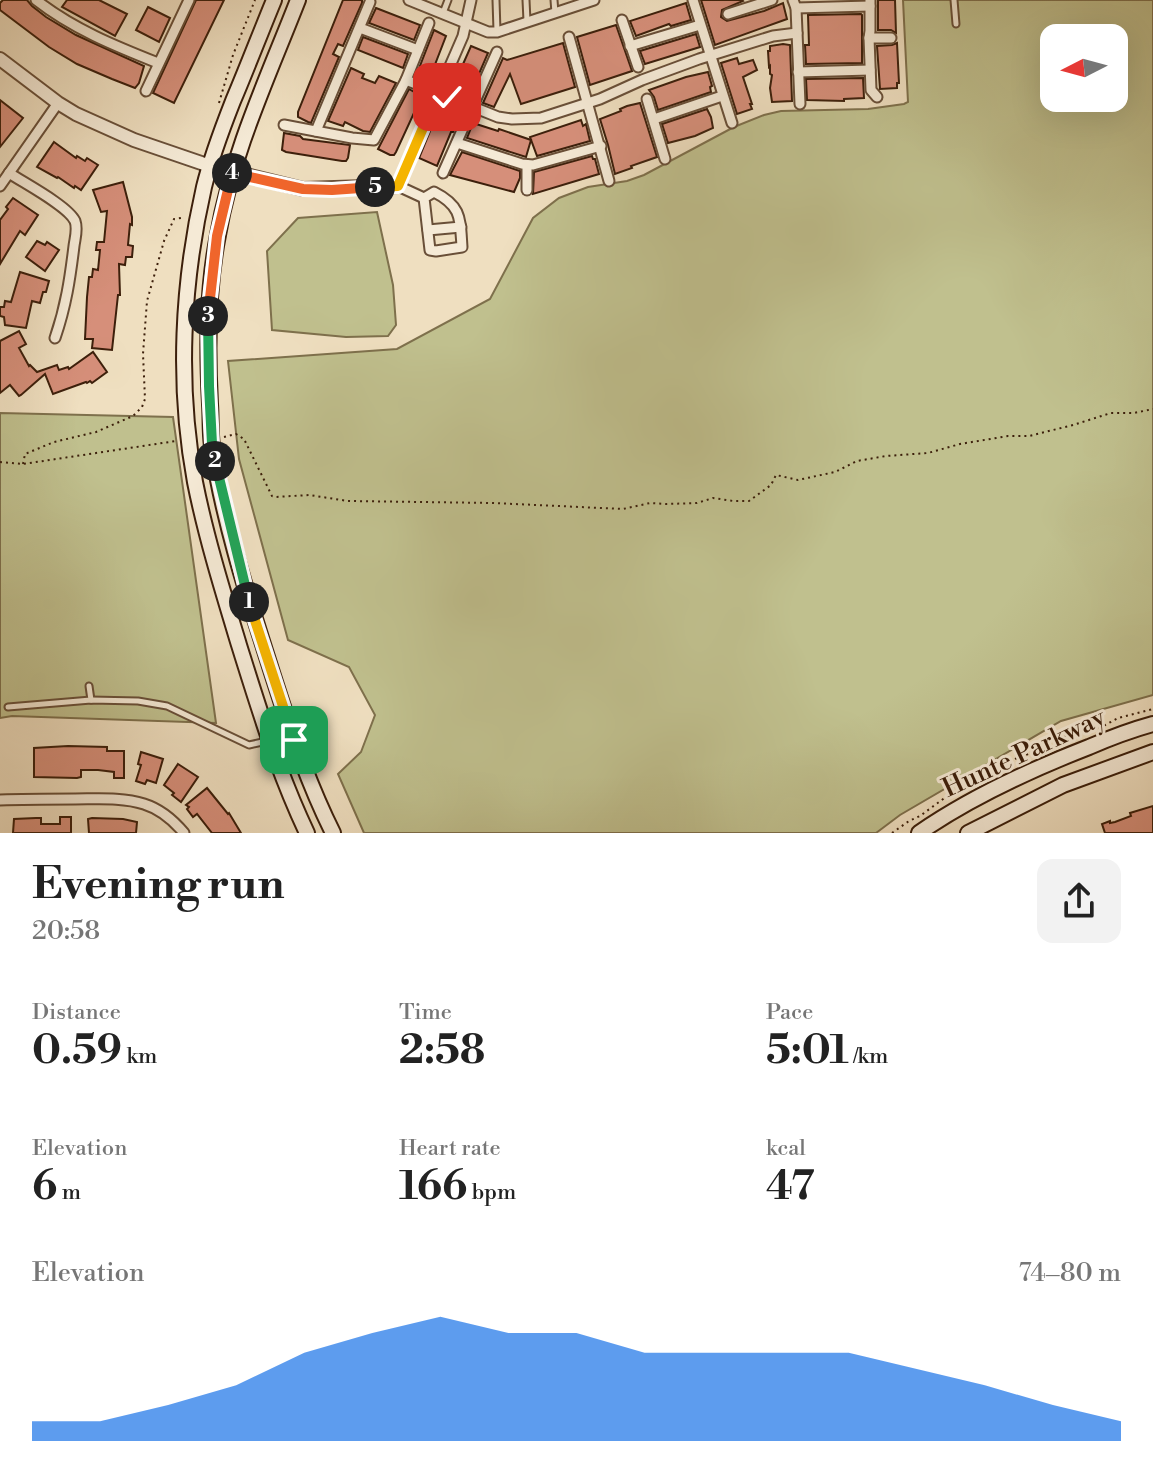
<!DOCTYPE html>
<meta charset="utf-8">
<style>
body{margin:0;font-family:"Libre Bodoni",serif;background:#f2f2f2;color:#222;height:100vh;display:flex;flex-direction:column;font-size:30px;white-space:nowrap}
*{box-sizing:border-box;margin:0}
p{font-size:26px;color:#767676}
.icon{flex:none;width:44px;height:44px;fill:none;stroke:currentColor;stroke-width:2;stroke-linecap:round;stroke-linejoin:round}
.map{position:relative;height:833px;overflow:hidden}
.drawer{display:flex;flex-direction:column;background:#fff;flex:1}
.drawer>*{flex:none}
.needle{width:52px;rotate:264deg}
.fabs{position:absolute;left:1040px;top:24px;display:grid;gap:16px}
.fabs a{display:grid;place-items:center;width:88px;height:88px;border-radius:16px;background:#fff;box-shadow:0 8px 32px #0002;font-size:40px}
.pin{position:absolute;display:grid;place-items:center;width:68px;height:68px;color:#fff;margin:-34px;border-radius:16px;box-shadow:0 4px 12px #0006}
.km{position:absolute;width:40px;height:40px;margin:-20px;border-radius:50%;background:#222;color:#fff;font-size:22px;line-height:40px;text-align:center}
.round{display:grid;place-items:center;flex:none;width:84px;height:84px;border-radius:16px;background:#f2f2f2}
.summary{display:flex;align-items:center;justify-content:space-between;height:136px;padding:0 32px}
h1{font-size:44px;font-weight:800;line-height:60px}
.stats{display:grid;grid-template-columns:repeat(3,1fr);gap:12px;height:136px;padding:8px 32px}
.stats div{display:grid;align-content:center}
.stats b{font-size:40px;font-weight:800}
.stats small{font-size:22px;font-weight:400}
.stats p{font-size:22px}
.chart{height:224px;padding:16px 32px}
.chart p{display:flex;justify-content:space-between}
.chart svg{width:100%;height:144px;margin-top:8px;fill:#1a73e8;opacity:.7}
.map>svg:first-child{display:block}
.green{fill:#c0c08e;stroke:#7e704c;stroke-width:2;fill-rule:evenodd}
.building{fill:#d68f7a;stroke:#3c1f0b;stroke-width:2}
.lines{fill:none;stroke-linecap:round;stroke-linejoin:round}
.service-casing{stroke:#694f38;stroke-width:9}
.minor-casing{stroke:#694f38;stroke-width:13}
.tertiary-casing{stroke:#694f38;stroke-width:16}
.secondary-casing{stroke:#3c1f0b;stroke-width:18}
.path{stroke:#3c1f0b;stroke-width:2;stroke-dasharray:2 4;stroke-linecap:butt}
.service{stroke:#f5ead6;stroke-width:5}
.minor{stroke:#f5ead6;stroke-width:9}
.tertiary{stroke:#f5ead6;stroke-width:12}
.secondary{stroke:#f5ead6;stroke-width:14}
.split-1-casing{stroke:#fff;stroke-width:16}
.split-2-casing{stroke:#fff;stroke-width:16}
.split-3-casing{stroke:#fff;stroke-width:16}
.split-4-casing{stroke:#fff;stroke-width:16}
.split-5-casing{stroke:#fff;stroke-width:16}
.split-6-casing{stroke:#fff;stroke-width:16}
.split-1{stroke:#f5b400;stroke-width:10}
.split-2{stroke:#22a559;stroke-width:10}
.split-3{stroke:#22a559;stroke-width:10}
.split-4{stroke:#f0652b;stroke-width:10}
.split-5{stroke:#f0652b;stroke-width:10}
.split-6{stroke:#f5b400;stroke-width:10}
.labels{text-anchor:middle;dominant-baseline:central;stroke-width:6;stroke-linejoin:round;paint-order:stroke}
.street-label{font-size:26px;fill:#3c1f0b;stroke:#f5ead6}
</style>
<div class="map">
<svg width="1153" height="833" viewBox="0 0 1153 833">
<rect width="100%" height="100%" fill="#efdfc0"/>
<filter id="stains"><feTurbulence type="fractalNoise" baseFrequency=".0025" numOctaves="4"/><feColorMatrix values="0 0 0 0 .2 0 0 0 0 .09 0 0 0 0 .02 0 0 0 .5 -.17"/></filter>
<radialGradient id="worn" r=".72"><stop offset=".6" stop-color="#630" stop-opacity="0"/><stop offset="1" stop-color="#630" stop-opacity=".3"/></radialGradient>
<g class="green">
<path d="M903,0H1153V695L1061,721L900,815L876,833H364L338,774L361,752L375,715L349,667L288,640L239,459L228,361L397,349L490,299L533,218L559,198L588,187L627,181L644,175L734,127L764,115L781,111L868,109L904,104L908,102ZM1054,38H1114V98H1054Z"/>
<path d="M377,212L393,285L396,325L388,336L346,337L272,330L267,251L298,218Z"/>
<path d="M0,413L173,417L216,723L12,716L0,718Z"/>
</g>
<g class="building">
<path d="M3,0H27L32,6L46,17L76,35L144,66L139,83L135,88L112,79L77,64L49,47L0,10V3Z"/>
<path d="M67,0H99L127,14L115,36L62,7Z"/>
<path d="M196,0H224L174,103L153,93Z"/>
<path d="M343,0H362V3L343,46L338,44L333,54L339,57L311,123L308,122L298,117V112Z"/>
<path d="M701,0H742L743,1L722,10L721,17L727,21L764,11L783,3L787,19L715,45Z"/>
<path d="M878,0H895L896,33L891,30H878Z"/>
<path d="M686,3L691,20L671,26L669,24L636,36L630,21Z"/>
<path d="M148,7L170,18L159,42L136,30Z"/>
<path d="M376,8L420,25L414,40L369,23Z"/>
<path d="M861,14L862,15V63L806,64L805,45H809L808,15Z"/>
<path d="M616,25L632,71L590,85L577,37Z"/>
<path d="M434,30L446,36L429,80L416,76Z"/>
<path d="M696,34L700,47L645,64L640,51Z"/>
<path d="M363,37L408,54L403,68L358,50Z"/>
<path d="M563,43L575,87L521,104L510,74L494,107L483,103L503,58L507,60Z"/>
<path d="M897,43L899,83H897V88L880,89L877,46L892,45Z"/>
<path d="M783,44L790,45L792,101L772,102L770,88L772,75L770,74V66L769,67L768,51H770V46Z"/>
<path d="M471,46L488,53L469,97L452,89Z"/>
<path d="M737,58L739,64L753,60L757,70L743,77L752,104H750L752,109L737,114L721,63Z"/>
<path d="M351,68L364,74L362,78L375,83L379,76L396,83L370,132L363,131L345,122L343,126L328,121Z"/>
<path d="M708,72L712,86L710,87L711,92L658,110L654,97L649,90L686,77Z"/>
<path d="M863,78L864,98L844,99V101L807,100L806,79Z"/>
<path d="M409,89L421,96L420,100L396,152L394,155H390L378,149Z"/>
<path d="M0,100L23,118L0,147Z"/>
<path d="M640,103L657,157L631,166L632,168L615,174L608,145L600,119L621,111L620,109L627,106Z"/>
<path d="M439,109L460,116L453,132H451L437,166L419,158Z"/>
<path d="M707,109L711,117L713,128L695,136L668,143L662,124Z"/>
<path d="M581,120L583,126L586,124L590,141L537,156L530,137Z"/>
<path d="M473,123L498,131L499,129L531,140L526,157L467,138Z"/>
<path d="M284,133L300,136L303,139L350,145L348,158L346,161H342L286,152L282,150Z"/>
<path d="M54,142L76,158L77,156L85,161L87,158L98,165L81,190L75,186L74,188L58,177L57,178L37,167Z"/>
<path d="M462,152L520,171V178L514,192L450,175Z"/>
<path d="M592,156L593,159H595L599,174L533,194L534,172Z"/>
<path d="M123,182L132,217V225L130,224L128,245L133,246L132,257H126L125,265L119,264L120,295H118L112,350L92,348L93,339H85L87,297L89,277H92L93,269L98,270L100,250H96L97,242H104L107,211L101,212L93,190Z"/>
<path d="M13,198L38,215L25,235L20,231L0,264V220L8,209L6,207Z"/>
<path d="M37,241L45,245L47,242L59,250L45,271L26,257Z"/>
<path d="M20,272L49,281L46,292H43L40,303L32,301L26,328L5,325L4,317L0,316V307H4L5,301L11,302Z"/>
<path d="M19,331L26,344L19,348L29,366L30,365L37,372L57,365L59,370L68,367L69,369L93,352L107,372L92,383L90,381L87,383L86,382L53,394L45,374L21,395L19,396L10,385L0,393V341Z"/>
<path d="M68,746L107,747V751H124V778H114V772L98,770H81V777L77,778L34,777V748Z"/>
<path d="M141,752L163,759L156,783L147,780L145,784L136,781L141,765L138,764Z"/>
<path d="M178,764L198,777L181,802L172,795L174,793L164,785Z"/>
<path d="M207,788L228,814L229,813L241,833H212L197,814L193,817L187,809L189,807L186,805Z"/>
<path d="M1153,806V833H1105L1102,824L1110,821V823L1115,822L1131,816L1130,813Z"/>
<path d="M60,817H71V833H13L14,819L36,818H41V824H60Z"/>
<path d="M92,818L123,819L137,822L136,833H89L88,819Z"/>
</g>
<g class="lines">
<g class="service-casing">
<g id="service">
<path d="M496,0L497,31"/>
<path d="M526,0L527,21"/>
<path d="M554,0L555,13"/>
<path d="M954,0L956,24"/>
<path d="M443,13L448,0"/>
<path d="M89,686L91,700"/>
<path d="M8,707L91,700L138,701L167,706L249,745L267,741"/>
</g>
</g>
<g class="minor-casing">
<g id="minor">
<path d="M36,0C73,29 115,46 158,63"/>
<path d="M409,0L488,32H497L594,0"/>
<path d="M693,0L732,123"/>
<path d="M793,0L796,8L800,104"/>
<path d="M870,0V31L869,38L871,90L877,97"/>
<path d="M796,8L870,6"/>
<path d="M728,14L772,0"/>
<path d="M622,20L638,67"/>
<path d="M360,28L418,50"/>
<path d="M569,37L609,181"/>
<path d="M869,38H891"/>
<path d="M630,46L700,25"/>
<path d="M798,72L870,70"/>
<path d="M406,80L498,117L512,119L541,118L600,99L642,80L699,59L773,36L797,33"/>
<path d="M146,91L189,0"/>
<path d="M647,99L665,159"/>
<path d="M654,119L722,96"/>
<path d="M284,125L352,138L374,140L406,80L429,23"/>
<path d="M316,131L370,2"/>
<path d="M457,143L522,164L533,165L601,146"/>
<path d="M9,173C24,183 68,206 75,221C78,229 75,238 74,246C70,279 66,306 55,338"/>
<path d="M443,173L497,52"/>
<path d="M0,186L58,103"/>
<path d="M527,190V165"/>
<path d="M424,198L434,192C462,206 460,219 462,247L436,251L430,250L424,198L398,186L463,36L471,0"/>
<path d="M428,230L461,227"/>
<path d="M0,800C25,799 50,799 75,799C97,799 123,797 144,804C160,809 174,821 184,833"/>
</g>
</g>
<g class="tertiary-casing">
<path id="tertiary" d="M0,59L58,103L76,114L134,140L210,166L303,189L398,186"/>
</g>
<g class="secondary-casing">
<g id="secondary">
<path d="M274,0C260,34 247,68 233,101C222,129 211,158 204,187C182,283 177,385 195,482C206,537 223,592 239,645C259,709 278,772 307,833"/>
<path d="M298,0C268,77 232,153 218,235C207,290 207,347 210,404C211,418 210,432 212,446C223,518 245,588 267,657C286,717 305,777 333,833"/>
<path d="M919,833C971,797 1030,770 1089,747C1110,738 1131,730 1153,724"/>
<path d="M968,833L1063,785L1153,752"/>
</g>
</g>
<g class="path">
<path d="M219,103L233,55L255,0"/>
<path d="M224,437L236,434L244,439L272,496L276,497L309,495L348,501L493,503L623,509L650,503L667,504L697,503L713,498L733,501H749L771,485L776,475L798,480L835,472L857,461L886,456L928,453L960,444L1008,436H1029L1073,425L1111,413H1134L1153,409"/>
<path d="M0,462L23,464L176,441"/>
<path d="M23,464L25,454L54,442L96,432L133,416L142,407L145,399L143,354L147,301L164,241L174,219L181,218"/>
<path d="M892,833L909,821L920,816L954,791L1012,760L1045,748L1068,735L1098,729L1118,718L1153,709"/>
</g>
<use href="#service" class="service"/>
<use href="#minor" class="minor"/>
<use href="#tertiary" class="tertiary"/>
<use href="#secondary" class="secondary"/>
</g>
<g class="lines">
<g class="split-1-casing">
<path id="split-1" d="M249,602L294,740"/>
</g>
<g class="split-2-casing">
<path id="split-2" d="M215,461L249,602"/>
</g>
<g class="split-3-casing">
<path id="split-3" d="M208,316L209,386L212,444L215,461"/>
</g>
<g class="split-4-casing">
<path id="split-4" d="M208,316L217,236L232,173"/>
</g>
<g class="split-5-casing">
<path id="split-5" d="M232,173L303,189L332,190L375,187"/>
</g>
<g class="split-6-casing">
<path id="split-6" d="M375,187L398,186L438,93L447,97"/>
</g>
<use href="#split-1" class="split-1"/>
<use href="#split-2" class="split-2"/>
<use href="#split-3" class="split-3"/>
<use href="#split-4" class="split-4"/>
<use href="#split-5" class="split-5"/>
<use href="#split-6" class="split-6"/>
</g>
<g class="labels">
<g class="street-label">
<text transform="translate(1024 753) rotate(-25)">Hunte Parkway</text>
</g>
</g>
<rect width="100%" height="100%" filter="url(#stains)"/>
<rect width="100%" height="100%" fill="url(#worn)"/>
</svg>
<div class="fabs">
<a><svg class="needle" viewBox="-14 -14 28 28"><path d="M0-13l5 13h-10z" fill="#e53935"/><path d="M0 13l5-13h-10z" fill="#767676"/></svg></a>
</div>
<div class="pin" style="left:294px;top:740px;background:#1e9e55"><svg class="icon" aria-label="arrive" viewBox="0 0 24 24"><path d="M6 21V4h12l-3 4 3 4H6"/></svg></div>
<div class="pin" style="left:447px;top:97px;background:#d93025"><svg class="icon" aria-label="check" viewBox="0 0 24 24"><path d="M5 12l5 5 9-10"/></svg></div>
<b class="km" style="left:249px;top:602px">1</b>
<b class="km" style="left:215px;top:461px">2</b>
<b class="km" style="left:208px;top:316px">3</b>
<b class="km" style="left:232px;top:173px">4</b>
<b class="km" style="left:375px;top:187px">5</b>
</div>
<section class="drawer">
<div class="summary"><div><h1>Evening run</h1><p>20:58</p></div><a class="round"><svg class="icon" aria-label="share" viewBox="0 0 24 24"><path d="M12 15V3M7 8l5-5 5 5M5 13v7h14v-7"/></svg></a></div>
<div class="stats">
<div><p>Distance</p><b>0.59<small> km</small></b></div>
<div><p>Time</p><b>2:58</b></div>
<div><p>Pace</p><b>5:01<small> /km</small></b></div>
</div>
<div class="stats">
<div><p>Elevation</p><b>6<small> m</small></b></div>
<div><p>Heart rate</p><b>166<small> bpm</small></b></div>
<div><p>kcal</p><b>47</b></div>
</div>
<div class="chart"><p><span>Elevation</span>74–80 m</p>
<svg viewBox="0 0 160 44" preserveAspectRatio="none"><path d="M0 44V38L10 38L20 33L30 27L40 17L50 11L60 6L70 11L80 11L90 17L100 17L110 17L120 17L130 22L140 27L150 33L160 38V44z"/></svg>
</div>
</section>
